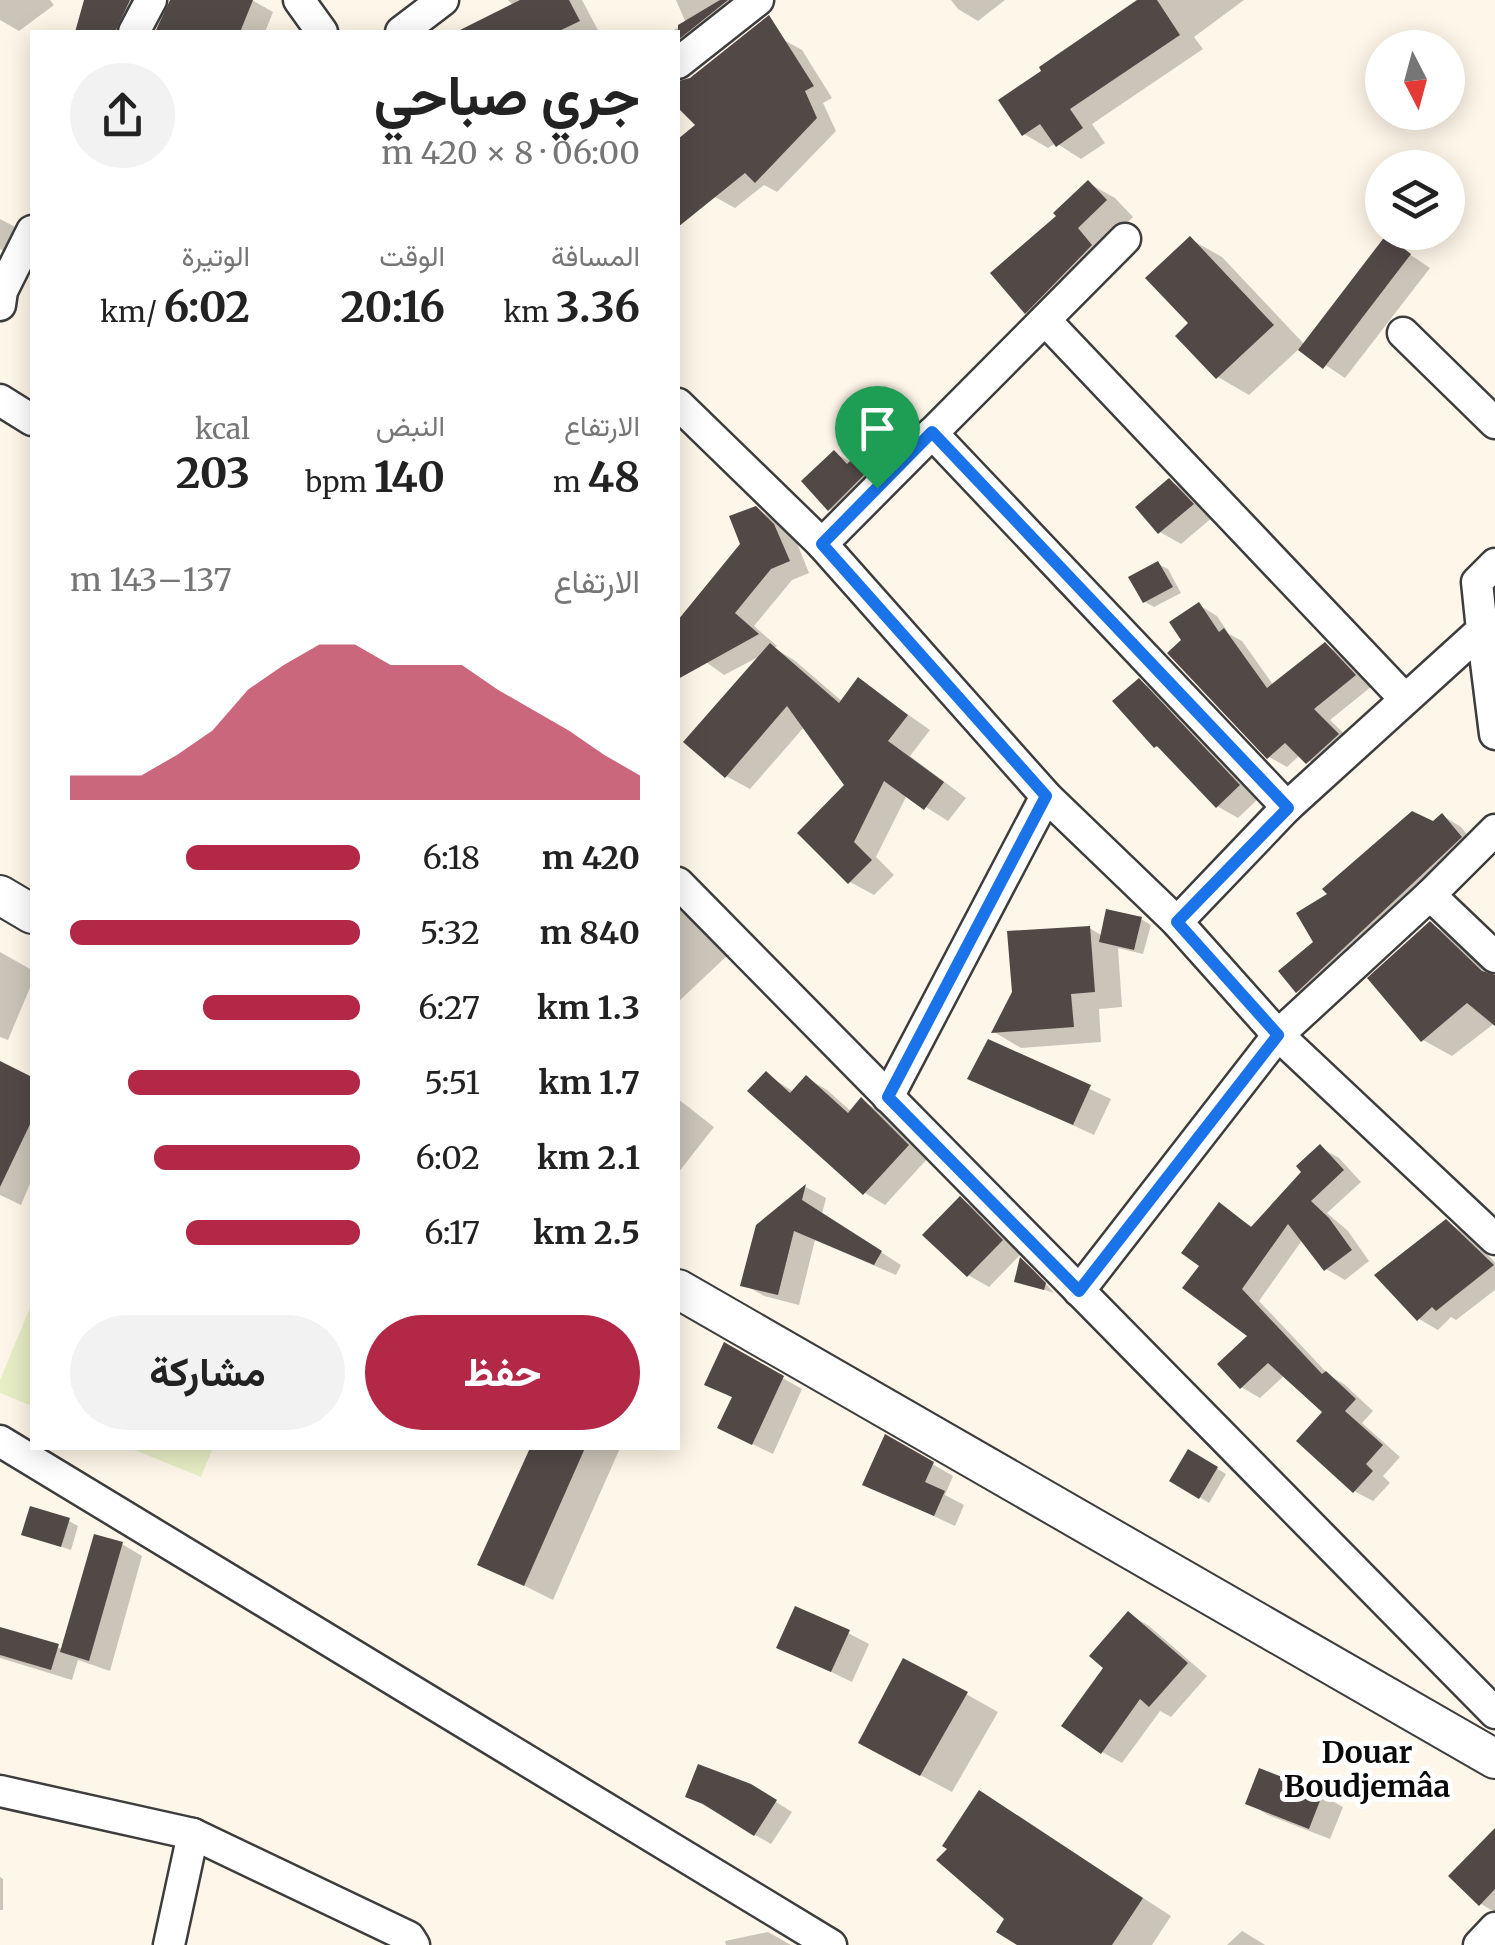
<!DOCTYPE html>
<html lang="ar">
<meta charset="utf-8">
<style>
body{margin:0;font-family:Merriweather,Vazirmatn,serif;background:#f2f2f2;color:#222;direction:rtl;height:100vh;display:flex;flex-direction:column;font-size:38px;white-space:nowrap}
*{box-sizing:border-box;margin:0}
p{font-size:32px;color:#767676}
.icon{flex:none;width:55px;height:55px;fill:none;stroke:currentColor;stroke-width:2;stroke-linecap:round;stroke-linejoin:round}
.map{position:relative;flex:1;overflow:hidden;direction:ltr}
.sheet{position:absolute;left:30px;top:30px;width:650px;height:1420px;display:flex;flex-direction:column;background:#fff;border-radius:0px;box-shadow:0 5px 25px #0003;direction:rtl}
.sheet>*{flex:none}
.needle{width:65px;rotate:174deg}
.fabs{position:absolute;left:1365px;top:30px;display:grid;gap:20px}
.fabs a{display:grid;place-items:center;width:100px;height:100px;border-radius:50%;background:#fff;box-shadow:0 5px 25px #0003;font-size:50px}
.pin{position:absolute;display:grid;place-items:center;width:85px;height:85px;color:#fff;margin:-102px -42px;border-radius:50% 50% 50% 0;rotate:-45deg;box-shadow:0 0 10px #0007}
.pin .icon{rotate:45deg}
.round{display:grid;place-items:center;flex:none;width:105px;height:105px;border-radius:52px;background:#f2f2f2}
.headline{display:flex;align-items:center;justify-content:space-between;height:170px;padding:0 40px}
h1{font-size:55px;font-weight:700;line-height:75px}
.metrics{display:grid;grid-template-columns:repeat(3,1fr);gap:15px;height:170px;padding:10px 40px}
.metrics div{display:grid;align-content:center}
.metrics b{font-size:42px;font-weight:700}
.metrics small{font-size:28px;font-weight:400}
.metrics p{font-size:28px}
.chart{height:280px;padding:20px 40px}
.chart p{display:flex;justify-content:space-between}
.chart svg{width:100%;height:180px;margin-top:10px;fill:#b42847;opacity:.7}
.primary-button{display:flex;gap:20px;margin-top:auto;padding:20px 40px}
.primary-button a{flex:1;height:115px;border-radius:60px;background:#b42847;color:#fff;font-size:40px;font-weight:700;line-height:115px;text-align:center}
.primary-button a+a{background:#f2f2f2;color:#222}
ul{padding:0 40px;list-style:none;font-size:32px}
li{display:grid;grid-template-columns:160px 120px 1fr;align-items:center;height:75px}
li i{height:25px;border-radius:12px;background:#b42847}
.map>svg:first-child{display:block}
.pitch{fill:#e7eec5}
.shadow{fill:#0003}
.building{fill:#524947}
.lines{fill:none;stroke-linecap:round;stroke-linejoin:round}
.minor-casing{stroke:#3d3d3d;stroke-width:35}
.tertiary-casing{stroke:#3d3d3d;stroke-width:42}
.minor{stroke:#fff;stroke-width:30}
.tertiary{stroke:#fff;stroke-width:38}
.route-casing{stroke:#fff;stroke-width:20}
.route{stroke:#1a73e8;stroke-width:12}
.labels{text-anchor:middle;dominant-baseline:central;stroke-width:10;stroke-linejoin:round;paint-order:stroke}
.neighbourhood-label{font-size:30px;font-weight:bold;fill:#0a0a0a;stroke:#fff}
</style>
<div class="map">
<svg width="1495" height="1945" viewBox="0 0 1495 1945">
<rect width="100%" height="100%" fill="#fef6e8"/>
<g class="pitch">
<path d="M32,1303V1406L0,1393V1380Z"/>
<path d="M130,1448H213L201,1477Z"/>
</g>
<g class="shadow">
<path d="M0,0H50L54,5L19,31L0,20Z"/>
<path d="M116,0H158L140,32H78L85,4Z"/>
<path d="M170,0H252L273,12L265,32H158L170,8Z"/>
<path d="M508,0H582L599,32H478L474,26L514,6Z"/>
<path d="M676,0H756L687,60L679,78L683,87L678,91V32H670L686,23Z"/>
<path d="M951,0H1005L978,21L958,9Z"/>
<path d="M1142,0H1244L1194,37L1203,49L1092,124L1105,143L1081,159L1056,143L1048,148L1024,134Z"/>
<path d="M782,39L802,50L832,98L823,103L836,131L777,192L764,185L735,208L715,197L698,125Z"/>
<path d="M1088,183L1115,198L1133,217L1104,245L1054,327L1026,312L1060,216Z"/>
<path d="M0,219L23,231L11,255L0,249Z"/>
<path d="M1190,239L1222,257L1305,345L1387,239L1430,268L1345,378L1300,348L1249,395L1218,377L1179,336L1192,324Z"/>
<path d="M884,433L901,443L912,454L847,519L830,509L835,453L852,463Z"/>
<path d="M1170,481L1190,493L1213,517L1181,544L1160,532L1139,508Z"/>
<path d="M755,508L777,521L795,538L809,573L792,580L754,626L777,646L774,648L794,660L843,702L859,680L930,730L910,756L966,798L948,821L907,795L876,857L894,875L874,895L850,882L848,785L805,726L750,789L726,776L762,655L724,675L678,642V624L743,544Z"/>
<path d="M1158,564L1168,569L1181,593L1154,607L1145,602Z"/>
<path d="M1199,605L1217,616L1229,634L1242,641L1274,686L1325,645L1343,655L1372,686L1330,720L1356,745L1326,772L1300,755L1287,767L1269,757L1184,641Z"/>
<path d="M1139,681L1160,693L1259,798L1238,818L1217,806L1165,752L1156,746Z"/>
<path d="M1443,816L1461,827L1478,848L1315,1001L1298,991L1316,943Z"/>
<path d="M678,899L730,953L678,1002Z"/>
<path d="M1141,919L1151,925L1143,954L1118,948L1122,1007L1099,1009L1101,1042L1021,1048L994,1032L1089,928L1103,936Z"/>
<path d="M1430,924L1459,940L1495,975V1023L1452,1056L1423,1040Z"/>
<path d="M0,952L32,970V983L8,1040L0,1037Z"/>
<path d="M989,1042L1111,1099L1094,1135L971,1078Z"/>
<path d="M6,1067L32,1080V1179L21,1205L0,1195V1079Z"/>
<path d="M766,1074L794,1092L807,1078L827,1090L852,1112L862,1101L882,1112L928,1158L885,1205L865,1193L751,1091Z"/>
<path d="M678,1099L714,1127L678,1173Z"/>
<path d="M1320,1147L1339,1158L1361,1182L1327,1213L1348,1231L1369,1261L1345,1280L1326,1269L1303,1239L1259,1301L1330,1376L1344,1384L1373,1411L1362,1423L1400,1457L1383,1476L1390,1483L1373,1501L1354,1491L1326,1412L1285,1375L1260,1398L1241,1387L1251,1336L1202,1265L1220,1206L1254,1228L1305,1172Z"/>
<path d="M806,1187L826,1198L822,1214L901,1265L896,1275L815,1240L799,1305L764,1296L743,1284L758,1226Z"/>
<path d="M960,1199L981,1211L1022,1253L989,1287L968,1275Z"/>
<path d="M1446,1222L1465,1233L1495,1262V1290L1456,1320L1451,1317L1438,1330L1419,1319Z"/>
<path d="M1022,1261L1030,1266L1054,1293L1017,1281Z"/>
<path d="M725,1345L802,1389L773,1454L740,1438L734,1398L707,1384Z"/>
<path d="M886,1437L953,1476L945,1495L964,1505L955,1526L865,1484Z"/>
<path d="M532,1448H620L553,1600L481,1564Z"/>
<path d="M1189,1452L1226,1474L1209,1503L1172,1480Z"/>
<path d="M69,1521L78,1526L71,1550L24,1534Z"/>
<path d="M122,1544L142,1556L110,1671L78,1660L72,1680L0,1658V1629L63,1649Z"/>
<path d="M1129,1614L1149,1626L1207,1676L1171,1717L1160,1711L1122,1763L1102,1752L1106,1667Z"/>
<path d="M848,1633L869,1644L852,1682L780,1647Z"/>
<path d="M966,1694L998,1712L952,1792L892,1760Z"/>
<path d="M1261,1771L1322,1795L1343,1807L1330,1839L1268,1815L1248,1803Z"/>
<path d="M688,1796L768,1797L792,1812L771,1844Z"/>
<path d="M1009,1811L1171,1916L1152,1945H1021L1007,1919Z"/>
<path d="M1495,1832V1912L1481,1904Z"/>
<path d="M0,1877L3,1879V1910H0Z"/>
<path d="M1242,1931L1262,1943L1265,1945H1227Z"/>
<path d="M768,1932L791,1945H726L725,1941Z"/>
</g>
<g class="building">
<path d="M84,0H130L115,32H75Z"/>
<path d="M170,0H253L240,32H155Z"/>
<path d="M520,0H569L580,21L557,32H456Z"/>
<path d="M720,0H728L678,40V25Z"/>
<path d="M1137,0H1157L1180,35L1070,109L1083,128L1056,147L1040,124L1022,136L998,100L1041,71L1039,67Z"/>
<path d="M769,15L814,86L805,91L817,118L755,183L745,173L678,227V139L695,125L678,108V81L690,78Z"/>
<path d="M1088,180L1107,200L1078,228L1092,245L1025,314L990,273L1056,216L1053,213Z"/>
<path d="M1386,235L1411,254L1323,369L1298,350Z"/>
<path d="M1190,236L1274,325L1216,379L1175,336L1188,323L1145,278Z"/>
<path d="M884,430L896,443L828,511L801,481L834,450L847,464Z"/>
<path d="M1169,478L1194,504L1158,534L1135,507Z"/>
<path d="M756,506L774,524L790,561L771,569L735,613L759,634L678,679V620L740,544L729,516Z"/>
<path d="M1158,561L1173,587L1143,603L1128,577Z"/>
<path d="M1199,602L1219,632L1224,628L1267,688L1325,642L1356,675L1314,709L1339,734L1306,764L1285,743L1267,759L1167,653L1181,640L1169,622Z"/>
<path d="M770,643L839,703L858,677L908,715L888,741L944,782L924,810L884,781L854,842L872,860L848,884L797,833L844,785L787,706L725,778L683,742Z"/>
<path d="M1139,678L1240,785L1216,808L1157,746L1154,748L1112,701Z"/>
<path d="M1412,811L1433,821L1442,813L1462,837L1296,993L1278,971L1313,942L1296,913L1327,894L1322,889Z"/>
<path d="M1106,909L1142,917L1134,950L1099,942Z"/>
<path d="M1430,921L1482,971L1495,975V1026L1467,1003L1421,1042L1367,978Z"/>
<path d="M1090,926L1095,992L1071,994L1074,1027L991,1033L1012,992L1007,931Z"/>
<path d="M988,1039L1091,1085L1073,1125L967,1079Z"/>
<path d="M0,1061L32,1077V1120L0,1187Z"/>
<path d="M766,1071L790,1093L806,1075L848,1113L861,1097L909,1145L863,1195L747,1091Z"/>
<path d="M1320,1144L1344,1170L1311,1201L1329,1218L1352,1250L1324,1271L1288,1224L1242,1289L1322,1374L1326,1371L1356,1399L1345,1411L1383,1445L1366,1464L1373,1471L1353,1493L1296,1441L1322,1412L1268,1363L1240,1389L1217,1364L1247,1336L1182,1288L1199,1266L1181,1253L1219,1202L1251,1227L1301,1172L1296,1166Z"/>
<path d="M806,1184L802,1200L882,1251L874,1265L794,1231L778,1295L740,1286L756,1225Z"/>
<path d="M960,1196L1003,1240L967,1277L922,1235Z"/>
<path d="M1446,1219L1494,1265L1436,1311L1432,1307L1417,1321L1374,1275Z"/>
<path d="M1020,1257L1046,1283L1044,1290L1014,1282Z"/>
<path d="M724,1342L784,1376L752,1445L717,1428L732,1397L704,1385Z"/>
<path d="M885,1434L934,1462L925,1482L945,1491L934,1516L862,1485Z"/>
<path d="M530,1448H585L524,1586L477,1565Z"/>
<path d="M1188,1449L1218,1467L1199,1499L1169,1481Z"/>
<path d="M30,1506L70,1518L61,1547L21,1535Z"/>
<path d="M94,1534L123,1542L89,1661L60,1652Z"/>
<path d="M795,1606L850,1630L831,1672L776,1648Z"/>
<path d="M1128,1611L1188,1663L1149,1707L1140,1699L1101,1754L1061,1726L1103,1668L1089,1656Z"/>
<path d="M0,1627L59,1644L51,1670L0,1655Z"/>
<path d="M903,1658L968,1692L920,1776L858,1743Z"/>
<path d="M698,1764L751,1784L777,1800L754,1836L703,1804L685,1797Z"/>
<path d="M1259,1768L1323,1793L1309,1829L1245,1804Z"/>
<path d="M979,1790L1143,1898L1112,1945H1017L996,1932L1004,1919L936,1860L947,1849L942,1846Z"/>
<path d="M1495,1828V1889L1479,1906L1448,1876Z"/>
</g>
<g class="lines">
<g class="minor-casing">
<g id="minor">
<path d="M299,0L322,32"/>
<path d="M134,32L151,0"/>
<path d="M401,32L443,0"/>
<path d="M678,63L758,0"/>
<path d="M0,305L2,291L32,231"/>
<path d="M1045,320L1404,698"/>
<path d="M1403,333L1495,423"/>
<path d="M0,400L32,420"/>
<path d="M678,404L822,544L1046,796L1177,922L1278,1035L1495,1239"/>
<path d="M932,433L1287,807"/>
<path d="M822,544L1125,239"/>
<path d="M1482,630L1495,734"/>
<path d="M678,883L1495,1713"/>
<path d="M1430,895L1495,957"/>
<path d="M1177,922L1287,807L1482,630L1477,582L1495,564"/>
<path d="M888,1097L1046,796"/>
<path d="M1079,1291L1278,1035L1430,895L1495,830"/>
<path d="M0,1441L831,1945"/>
<path d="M0,1791L193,1834L409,1937L414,1945"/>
<path d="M169,1945L193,1834"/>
<path d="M1479,1945L1495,1928"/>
</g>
</g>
<g class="tertiary-casing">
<g id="tertiary">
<path d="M0,895L32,914"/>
<path d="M678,1289L1495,1759"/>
</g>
</g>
<use href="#minor" class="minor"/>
<use href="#tertiary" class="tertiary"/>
</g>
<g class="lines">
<g class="route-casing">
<path id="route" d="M932,432L1288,808L1177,922L1278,1035L1079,1291L888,1097L1046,796L822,544Z"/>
</g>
<use href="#route" class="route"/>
</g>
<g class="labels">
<g class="neighbourhood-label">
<text x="1367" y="1752">Douar<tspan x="1367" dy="34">Boudjemâa</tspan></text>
</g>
</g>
</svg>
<div class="fabs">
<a><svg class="needle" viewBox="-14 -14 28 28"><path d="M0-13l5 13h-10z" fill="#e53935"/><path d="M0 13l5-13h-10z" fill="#767676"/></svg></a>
<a><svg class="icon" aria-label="layers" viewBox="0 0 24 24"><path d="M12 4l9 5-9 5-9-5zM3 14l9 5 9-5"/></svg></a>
</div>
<div class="pin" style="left:877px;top:488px;background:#1e9e55"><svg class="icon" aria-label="arrive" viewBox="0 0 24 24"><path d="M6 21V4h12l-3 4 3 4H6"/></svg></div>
<section class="sheet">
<div class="headline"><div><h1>جري صباحي</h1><p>06:00 · 8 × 420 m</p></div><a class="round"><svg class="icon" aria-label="share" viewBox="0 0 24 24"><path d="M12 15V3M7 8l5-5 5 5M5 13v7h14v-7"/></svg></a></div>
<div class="metrics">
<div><p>المسافة</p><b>3.36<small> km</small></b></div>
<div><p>الوقت</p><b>20:16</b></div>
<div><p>الوتيرة</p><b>6:02<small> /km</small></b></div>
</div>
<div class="metrics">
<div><p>الارتفاع</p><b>48<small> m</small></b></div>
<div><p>النبض</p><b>140<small> bpm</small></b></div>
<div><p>kcal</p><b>203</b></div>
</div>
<div class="chart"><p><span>الارتفاع</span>137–143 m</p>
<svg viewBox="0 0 160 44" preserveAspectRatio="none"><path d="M0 44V38L10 38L20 38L30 33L40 27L50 17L60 11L70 6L80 6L90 11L100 11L110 11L120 17L130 22L140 27L150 33L160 38V44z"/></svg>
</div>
<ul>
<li><b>420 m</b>6:18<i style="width:60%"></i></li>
<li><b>840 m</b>5:32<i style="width:100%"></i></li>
<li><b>1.3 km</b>6:27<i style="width:54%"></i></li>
<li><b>1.7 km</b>5:51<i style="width:80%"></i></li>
<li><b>2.1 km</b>6:02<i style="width:71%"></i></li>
<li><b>2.5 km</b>6:17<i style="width:60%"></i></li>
</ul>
<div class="primary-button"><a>حفظ</a><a>مشاركة</a></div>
</section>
</div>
